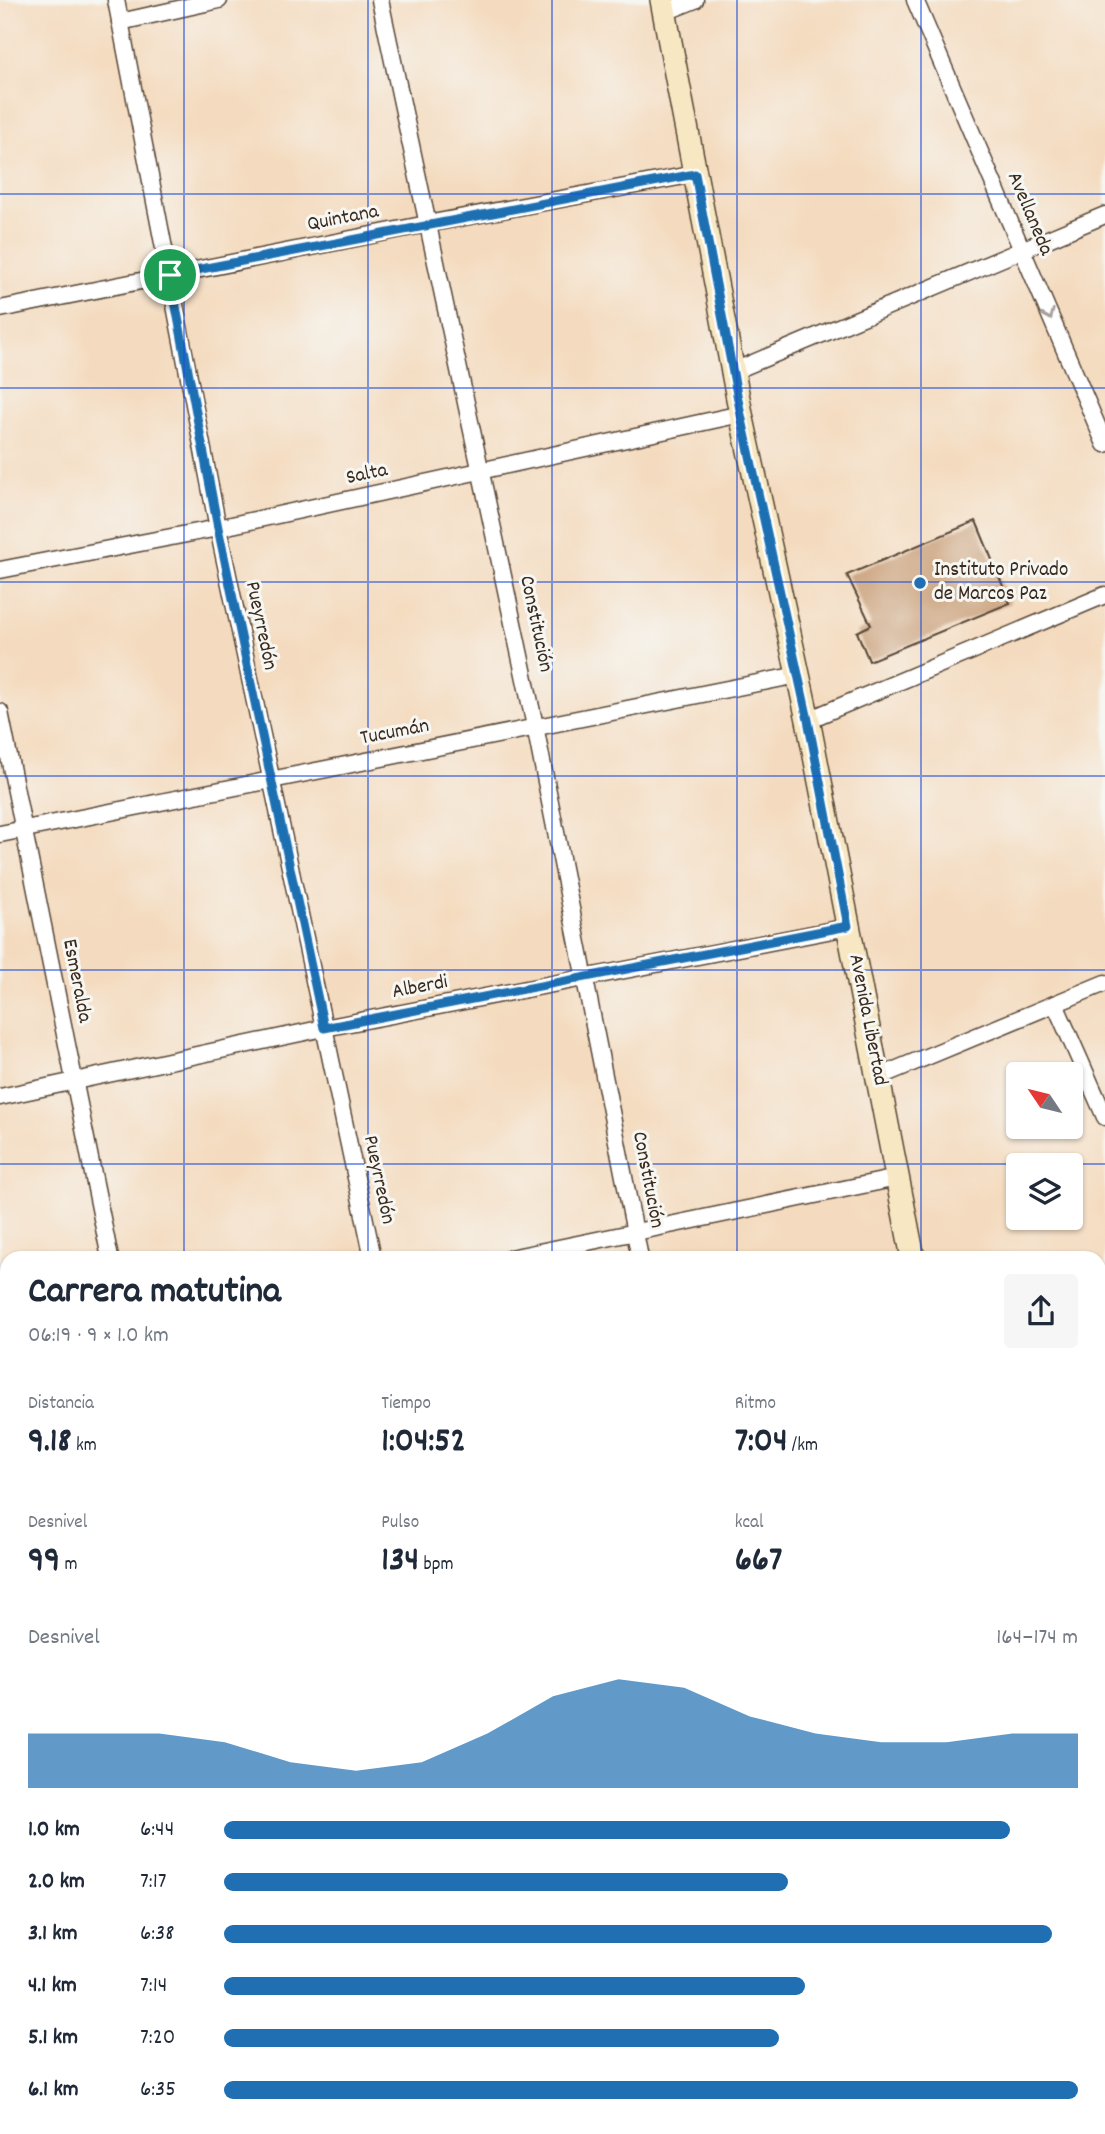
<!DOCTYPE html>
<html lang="es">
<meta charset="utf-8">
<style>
body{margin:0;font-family:Dekko,sans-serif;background:#f6f6f7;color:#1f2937;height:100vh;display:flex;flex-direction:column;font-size:26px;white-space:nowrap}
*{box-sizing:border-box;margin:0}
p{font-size:23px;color:#747a83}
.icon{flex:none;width:38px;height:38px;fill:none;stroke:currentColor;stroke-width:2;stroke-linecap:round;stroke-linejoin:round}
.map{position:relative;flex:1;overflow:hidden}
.side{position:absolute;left:0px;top:1251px;width:1106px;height:884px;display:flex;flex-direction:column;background:#fff;border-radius:21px 21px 0 0;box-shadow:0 2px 5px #0004}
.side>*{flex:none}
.needle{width:46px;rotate:305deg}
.tools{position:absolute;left:1006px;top:1062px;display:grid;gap:14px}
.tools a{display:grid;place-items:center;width:77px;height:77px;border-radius:7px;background:#fff;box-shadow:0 2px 5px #0004;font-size:35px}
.pin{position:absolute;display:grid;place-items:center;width:60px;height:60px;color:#fff;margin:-30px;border:4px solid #fff;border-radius:50%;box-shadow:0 2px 7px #0007}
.round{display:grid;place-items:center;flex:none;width:74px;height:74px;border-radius:7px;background:#f6f6f7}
.summary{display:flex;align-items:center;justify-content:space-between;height:119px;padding:0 28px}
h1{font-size:38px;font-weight:700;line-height:52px}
.stats{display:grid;grid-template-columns:repeat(3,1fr);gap:10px;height:119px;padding:7px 28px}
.stats div{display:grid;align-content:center}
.stats b{font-size:35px;font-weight:700}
.stats small{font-size:19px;font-weight:400}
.stats p{font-size:19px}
.chart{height:196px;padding:14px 28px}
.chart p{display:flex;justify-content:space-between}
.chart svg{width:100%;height:126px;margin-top:7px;fill:#1f6fb2;opacity:.7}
ul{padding:0 28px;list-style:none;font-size:23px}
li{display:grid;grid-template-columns:112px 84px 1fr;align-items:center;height:52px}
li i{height:18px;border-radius:9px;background:#1f6fb2}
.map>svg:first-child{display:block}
.building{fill:#c89b73}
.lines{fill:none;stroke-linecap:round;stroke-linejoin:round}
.street-casing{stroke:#574536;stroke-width:19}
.secondary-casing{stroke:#574536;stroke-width:26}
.street{stroke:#fff;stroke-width:16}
.secondary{stroke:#f7e8c3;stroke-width:23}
.oneway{stroke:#a79f9a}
.route-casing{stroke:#fff;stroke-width:14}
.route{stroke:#1f6fb2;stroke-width:9}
.grid{fill:none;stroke:#1d4ed8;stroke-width:2;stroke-opacity:0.55}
.poi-dot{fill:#1f6fb2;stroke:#f6f6f2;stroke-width:2.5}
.labels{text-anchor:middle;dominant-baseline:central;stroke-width:6;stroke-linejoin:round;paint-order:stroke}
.street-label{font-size:21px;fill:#3b2a1e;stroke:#f6f6f2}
.poi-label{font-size:21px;fill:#3b2a1e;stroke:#f6f6f2;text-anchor:start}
</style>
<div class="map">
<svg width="1105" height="2134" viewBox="0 0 1105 2134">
<rect width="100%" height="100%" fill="#f6f6f2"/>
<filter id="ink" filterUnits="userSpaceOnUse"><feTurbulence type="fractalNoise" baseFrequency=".0143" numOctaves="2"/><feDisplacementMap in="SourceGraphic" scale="14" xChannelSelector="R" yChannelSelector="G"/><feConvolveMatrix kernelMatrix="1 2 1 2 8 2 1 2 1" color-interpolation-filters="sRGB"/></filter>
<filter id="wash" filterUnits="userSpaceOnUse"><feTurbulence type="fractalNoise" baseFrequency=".00686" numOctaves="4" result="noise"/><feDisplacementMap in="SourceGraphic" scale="28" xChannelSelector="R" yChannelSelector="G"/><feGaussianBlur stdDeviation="1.57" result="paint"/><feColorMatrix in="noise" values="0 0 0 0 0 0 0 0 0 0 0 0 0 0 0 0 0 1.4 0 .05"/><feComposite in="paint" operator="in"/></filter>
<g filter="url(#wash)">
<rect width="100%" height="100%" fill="#f4dbbf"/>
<g id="blocks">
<path class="building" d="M976,521L1010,603L869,661L857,632L871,625L847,575Z"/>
</g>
</g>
<g filter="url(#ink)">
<use href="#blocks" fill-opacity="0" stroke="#574536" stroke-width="2"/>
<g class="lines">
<g class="street-casing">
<g id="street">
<path d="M116,0L218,528L373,1258"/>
<path d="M380,0L535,726L640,1258"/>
<path d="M915,0L1105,444"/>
<path d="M665,12L695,0"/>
<path d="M120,22L219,0"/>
<path d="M0,309L427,224L695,174"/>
<path d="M734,371L1105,215"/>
<path d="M0,570L218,528L741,414"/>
<path d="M0,712L110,1258"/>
<path d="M808,720L1105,595"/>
<path d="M0,834L798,675"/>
<path d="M1055,1004L1105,1117"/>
<path d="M878,1077L1105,983"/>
<path d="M0,1097L324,1028L848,927"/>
<path d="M510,1258L897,1178"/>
<path d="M0,1360L7,1359"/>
<path d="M1099,1377L1105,1375"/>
<path d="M0,1620L7,1619"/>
<path d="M1099,1761L1105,1759"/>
<path d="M0,1884L7,1883"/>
<path d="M0,2039L7,2072"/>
<path d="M19,2128L20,2134"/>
<path d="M278,2128L279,2134"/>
<path d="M544,2128L545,2134"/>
<path d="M808,2128L810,2134"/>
<path d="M54,2134L82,2128"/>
</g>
</g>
<g class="secondary-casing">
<g id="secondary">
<path d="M662,0L741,414L808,720L913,1258"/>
<path d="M1089,2128L1090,2134"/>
</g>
</g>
<use href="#street" class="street"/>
<use href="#secondary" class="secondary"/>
</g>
<defs><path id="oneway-chevron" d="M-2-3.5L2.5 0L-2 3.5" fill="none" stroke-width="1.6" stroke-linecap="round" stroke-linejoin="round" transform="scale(1.75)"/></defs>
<use class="oneway" href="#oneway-chevron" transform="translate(1049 315) rotate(67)"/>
</g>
<g class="lines" filter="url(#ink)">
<g class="route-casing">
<path id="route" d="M695,174L741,415L808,720L848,926L324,1028L218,528L170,275Z"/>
</g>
<use href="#route" class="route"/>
</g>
<path class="grid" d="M184,0V1258M368,0V1258M552,0V1258M737,0V1258M921,0V1258M0,194H1105M0,388H1105M0,582H1105M0,776H1105M0,970H1105M0,1164H1105M0,1358H7M1099,1358H1105M0,1552H7M1099,1552H1105M0,1746H7M1099,1746H1105M0,1940H7M1099,1940H1105M184,2128V2134M368,2128V2134M552,2128V2134M737,2128V2134M921,2128V2134"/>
<circle class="poi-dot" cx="920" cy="583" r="7"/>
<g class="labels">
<g class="street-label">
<text transform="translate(1029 214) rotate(67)">Avellaneda</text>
<text transform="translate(343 219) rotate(-11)">Quintana</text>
<text transform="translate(367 475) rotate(-12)">Salta</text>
<text transform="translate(535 624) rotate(78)">Constitución</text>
<text transform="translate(260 626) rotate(78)">Pueyrredón</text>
<text transform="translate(395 733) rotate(-11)">Tucumán</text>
<text transform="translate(76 981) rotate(79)">Esmeralda</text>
<text transform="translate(420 988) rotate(-11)">Alberdi</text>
<text transform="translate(867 1020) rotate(79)">Avenida Libertad</text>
<text transform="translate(378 1180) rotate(78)">Pueyrredón</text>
<text transform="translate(647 1180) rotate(79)">Constitución</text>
</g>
<g class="poi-label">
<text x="934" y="571">Instituto Privado<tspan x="934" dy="24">de Marcos Paz</tspan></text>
</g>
</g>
</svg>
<div class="tools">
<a><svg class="needle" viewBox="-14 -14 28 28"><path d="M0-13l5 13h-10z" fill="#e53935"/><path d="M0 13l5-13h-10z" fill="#747a83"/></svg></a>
<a><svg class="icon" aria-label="layers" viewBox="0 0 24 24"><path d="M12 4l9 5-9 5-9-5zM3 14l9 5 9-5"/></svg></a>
</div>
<div class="pin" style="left:170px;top:275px;background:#1e9e55"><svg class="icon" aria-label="arrive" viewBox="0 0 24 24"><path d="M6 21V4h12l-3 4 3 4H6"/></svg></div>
<section class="side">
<div class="summary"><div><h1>Carrera matutina</h1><p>06:19 · 9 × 1.0 km</p></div><a class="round"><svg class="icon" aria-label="share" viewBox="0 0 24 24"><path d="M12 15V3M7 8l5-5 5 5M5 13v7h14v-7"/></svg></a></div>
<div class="stats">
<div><p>Distancia</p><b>9.18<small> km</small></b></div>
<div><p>Tiempo</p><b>1:04:52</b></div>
<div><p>Ritmo</p><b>7:04<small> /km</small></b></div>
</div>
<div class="stats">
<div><p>Desnivel</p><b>99<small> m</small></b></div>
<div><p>Pulso</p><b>134<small> bpm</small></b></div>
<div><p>kcal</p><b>667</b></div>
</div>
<div class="chart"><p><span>Desnivel</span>164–174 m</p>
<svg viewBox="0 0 160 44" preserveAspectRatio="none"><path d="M0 44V25L10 25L20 25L30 28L40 35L50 38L60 35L70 25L80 12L90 6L100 9L110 19L120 25L130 28L140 28L150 25L160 25V44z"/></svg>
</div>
<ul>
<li><b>1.0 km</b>6:44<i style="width:92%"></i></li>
<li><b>2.0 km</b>7:17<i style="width:66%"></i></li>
<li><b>3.1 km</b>6:38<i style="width:97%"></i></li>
<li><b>4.1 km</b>7:14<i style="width:68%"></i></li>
<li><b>5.1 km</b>7:20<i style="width:65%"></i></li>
<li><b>6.1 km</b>6:35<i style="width:100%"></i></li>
</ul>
</section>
</div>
